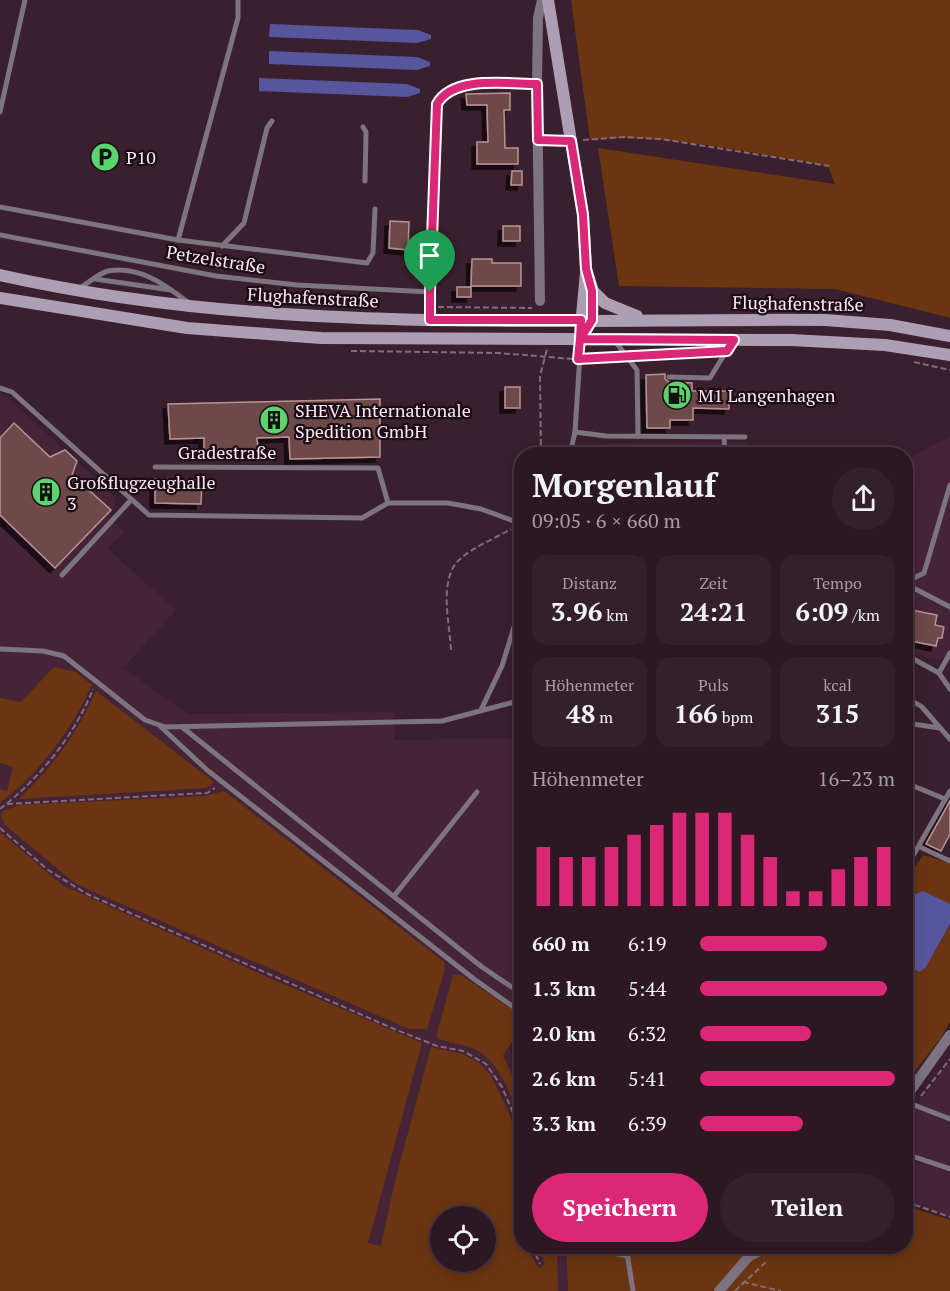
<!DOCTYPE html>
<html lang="de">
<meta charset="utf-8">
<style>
body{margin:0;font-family:"PT Serif",serif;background:#34202a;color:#f1f3f6;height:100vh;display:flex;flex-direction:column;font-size:22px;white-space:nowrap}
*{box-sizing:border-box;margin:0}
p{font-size:20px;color:#a69fa5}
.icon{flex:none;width:33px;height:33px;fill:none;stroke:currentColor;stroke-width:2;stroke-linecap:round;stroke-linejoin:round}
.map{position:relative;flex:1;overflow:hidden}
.drawer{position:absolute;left:514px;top:447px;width:399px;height:807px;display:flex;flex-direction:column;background:#2c1722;border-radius:24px;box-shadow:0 3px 15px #0003,0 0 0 2px #483640}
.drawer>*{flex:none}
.tools{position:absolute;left:430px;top:1206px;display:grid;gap:12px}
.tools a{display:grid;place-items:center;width:66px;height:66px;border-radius:50%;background:#2c1722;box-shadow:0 3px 15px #0003,0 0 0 2px #483640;font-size:30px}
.pin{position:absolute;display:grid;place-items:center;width:51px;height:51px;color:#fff;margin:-62px -26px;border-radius:50% 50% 50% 0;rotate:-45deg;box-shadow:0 0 6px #0007}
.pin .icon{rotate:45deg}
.round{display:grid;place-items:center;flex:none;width:63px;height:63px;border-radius:32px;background:#34202a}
.overview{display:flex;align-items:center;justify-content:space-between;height:102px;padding:0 18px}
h1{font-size:33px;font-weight:700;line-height:45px}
.figures{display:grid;grid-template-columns:repeat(3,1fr);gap:9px;height:102px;padding:6px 18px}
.figures div{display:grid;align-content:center;border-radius:15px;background:#34202a;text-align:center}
.figures b{font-size:26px;font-weight:700}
.figures small{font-size:16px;font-weight:400}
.figures p{font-size:16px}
.chart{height:168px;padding:12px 18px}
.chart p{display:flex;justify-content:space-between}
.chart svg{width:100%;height:108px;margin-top:6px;stroke:#db2777;stroke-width:6}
.primary-button{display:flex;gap:12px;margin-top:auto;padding:12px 18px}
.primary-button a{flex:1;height:69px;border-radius:36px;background:#db2777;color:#fff;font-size:24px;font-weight:700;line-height:69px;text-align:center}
.primary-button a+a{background:#34202a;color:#f1f3f6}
ul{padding:0 18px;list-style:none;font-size:20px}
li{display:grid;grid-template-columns:96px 72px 1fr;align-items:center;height:45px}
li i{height:15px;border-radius:8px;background:#db2777}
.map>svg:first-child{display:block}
.built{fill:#462437;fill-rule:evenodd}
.green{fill:#6b3511;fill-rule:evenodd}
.water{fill:#57569c}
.building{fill:#6e4a4a;stroke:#ba9292;stroke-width:1.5;filter:url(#shadow)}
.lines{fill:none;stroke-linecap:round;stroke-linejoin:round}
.path{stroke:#846b79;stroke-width:2;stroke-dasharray:6 3;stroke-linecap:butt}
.lane{stroke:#7c7481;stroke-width:5}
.street{stroke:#7c7481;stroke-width:10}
.secondary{stroke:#ac9eb3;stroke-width:12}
.route-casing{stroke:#fff;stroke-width:12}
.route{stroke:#db2777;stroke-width:8}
.labels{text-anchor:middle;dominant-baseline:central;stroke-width:4.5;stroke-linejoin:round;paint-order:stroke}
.poi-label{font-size:18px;fill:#fde9f3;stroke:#1a0d14;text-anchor:start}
.street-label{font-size:18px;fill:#fde9f3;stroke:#1a0d14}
</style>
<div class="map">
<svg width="950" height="1291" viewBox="0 0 950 1291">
<defs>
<filter id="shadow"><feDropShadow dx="-5" dy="5" stdDeviation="0" flood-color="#0009"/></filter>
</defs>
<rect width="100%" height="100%" fill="#3a1f2e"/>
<g class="built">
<path d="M0,394L9,399L112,493L115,504L109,517L124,532L108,549L176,610L123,668L188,714L395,712L394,740L522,738V1030L509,1048L522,1078V1246L566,1247L568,1291H0ZM441,1216H486V1262H441Z"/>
<path d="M950,436V660L943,658L933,660L906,649V460Z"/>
<path d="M746,443L747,450L756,448L757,454H601V444Z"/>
<path d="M950,1061V1217L906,1202V1115Z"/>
</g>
<g class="green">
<path d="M571,0H950V318L835,289L619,286L598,148L835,184L828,166C749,153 670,133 590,140Z"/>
<path d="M54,667L76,672L92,685C70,731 41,772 0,803V789L7,791L13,767L0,763V698L21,702Z"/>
<path d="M96,691L214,782L207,788L19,799C54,765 76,736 96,691Z"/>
<path d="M224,791L444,962L445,969L427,1029H409L76,884L4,824L1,816L3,811L20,805L204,796Z"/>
<path d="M0,832L62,885L267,977L422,1043L368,1243L381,1246L395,1181L431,1047L463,1054L479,1063L490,1074L509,1113L522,1150V1246L527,1247L539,1269L545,1263L537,1247H557L558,1291H0ZM441,1216H486V1262H441Z"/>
<path d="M923,855L950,863V904L923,892L913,895L906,908V881Z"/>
<path d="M950,924V1022L941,1038L906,1082V966L920,972L926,967Z"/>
<path d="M453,975H461L522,1016V1027L503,1055L522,1098V1121C510,1095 500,1060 472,1048C460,1043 448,1044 436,1037Z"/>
<path d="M906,1206L950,1220V1291H568L566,1248L627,1256L626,1247L906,1246Z"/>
</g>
<g class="water">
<path d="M270,24L418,30L431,35V39L417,43L269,37Z"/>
<path d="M269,51L417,57L430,62V66L417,70L269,64Z"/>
<path d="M259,78L407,84L420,89V93L407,97L259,91Z"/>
<path d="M923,891L950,904V924L926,967L920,972L906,966V908L913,895Z"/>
</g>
<g class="building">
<path d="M510,93V110H504L505,148H518V164H477V142H488L487,105H467L466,94Z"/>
<path d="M512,171H522V185H511Z"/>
<path d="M390,221L409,222L408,250L389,248Z"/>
<rect x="503" y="226" width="17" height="15"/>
<path d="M472,259H492V263H521V286H471Z"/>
<rect x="457" y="287" width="14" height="10"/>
<path d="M665,374V379L669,382L692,383V391H729V409L693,408V420H670V428H647L646,375Z"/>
<rect x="505" y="387" width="15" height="21"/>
<path d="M380,399V457L290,459L289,437L257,438L258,450L215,451V454H204V438L170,439L168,404Z"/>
<path d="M14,423L50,457L65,450L77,461L72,475L111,510L55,568L0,515V438Z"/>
<path d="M155,479L202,480L201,504L155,503Z"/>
<path d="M906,609L937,615L935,625L944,627L942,638H938L936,646L906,640Z"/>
<path d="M950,801V834L941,851L926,844Z"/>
</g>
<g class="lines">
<g class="path">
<path d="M583,140L624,137L661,139L829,166"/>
<path d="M217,269L220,254"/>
<path d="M438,307L532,308"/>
<path d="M351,351L499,353L573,359"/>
<path d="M635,356L699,352"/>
<path d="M588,359L615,356"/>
<path d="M914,362L950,370"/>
<path d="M541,454L540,376L547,349"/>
<path d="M451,650C450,625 438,580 459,560C473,547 494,539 511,529"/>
<path d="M7,804L207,793L215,788"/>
<path d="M0,809C39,779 75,735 93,689"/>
<path d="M0,828L48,870L87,894L394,1029L437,1046L463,1051L486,1064L502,1087L522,1134"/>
<path d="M921,1096L950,1059"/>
<path d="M906,1202L950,1217"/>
<path d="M532,1246L540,1264"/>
<path d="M743,1282L781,1291"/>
<path d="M735,1291L768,1260"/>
</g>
<g class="lane">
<path d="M0,112L25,0"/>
<path d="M363,127L366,132L365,181"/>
<path d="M0,207L178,240L367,263L373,253L375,209"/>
<path d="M0,235L216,276L297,285L430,292"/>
<path d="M178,240L238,18V0"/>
<path d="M222,246L244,223L267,128L272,121"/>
<path d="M95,279L171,290"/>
<path d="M80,288C88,283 99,273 108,271C140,265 166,286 189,303"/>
<path d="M430,319L437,104C452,75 508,84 537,84"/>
<path d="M615,341L637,370L638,436"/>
<path d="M669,377L710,378L733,340"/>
<path d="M0,388L12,392L149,515L362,518L388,503"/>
<path d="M575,432L606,436L745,437"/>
<path d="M724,437L725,454"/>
<path d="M570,454L575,432L581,339"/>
<path d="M155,467L378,468L388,503H448L481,509L522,524"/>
<path d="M62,575L131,500"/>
<path d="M906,582L924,573L950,485"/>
<path d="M906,584L950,607"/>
<path d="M0,649L43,651L64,656L145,720L165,727L442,721L522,700"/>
<path d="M906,655L939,673L950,689"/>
<path d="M939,673L950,653"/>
<path d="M906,697L922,707L950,739"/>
<path d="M481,710L502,666L522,601"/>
<path d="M906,723L940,728"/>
<path d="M161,727L207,770L474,979L522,1013"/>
<path d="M182,727L482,967L522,994"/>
<path d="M906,783L945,799"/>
<path d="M906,795L912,786"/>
<path d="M920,847L950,861"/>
<path d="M906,868L950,791"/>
<path d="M394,896L477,792"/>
<path d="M906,1099L914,1105L950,1119"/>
<path d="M906,1154L950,1169"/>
<path d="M584,1246L627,1256"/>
<path d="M626,1246L633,1291"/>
</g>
<g class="street">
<path d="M538,140H571"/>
<path d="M540,301L537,84L538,18L542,0"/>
<path d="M906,1097L950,1035"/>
<path d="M752,1255L769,1246"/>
<path d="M719,1291L758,1246"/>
</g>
<g class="secondary">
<path d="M548,0L583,215L586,269L593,291L592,320L581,339"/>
<path d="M0,275C270,336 550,318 825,320L890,325L950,336"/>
<path d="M593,291L605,303L637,316"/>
<path d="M0,298L187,328L321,338L791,340L885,345L950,355"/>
<path d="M581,326L586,272"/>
</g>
</g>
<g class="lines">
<g class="route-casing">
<path id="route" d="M430,292V320H581L580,339L734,340L727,351L578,359L580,339L592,320V291L586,269L583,215L571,141L538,140L537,84C508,84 453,75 437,104L430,292"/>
</g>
<use href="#route" class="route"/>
</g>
<defs>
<g id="parking-disc" transform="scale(1.5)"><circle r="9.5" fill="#5ad56e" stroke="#1a0d14"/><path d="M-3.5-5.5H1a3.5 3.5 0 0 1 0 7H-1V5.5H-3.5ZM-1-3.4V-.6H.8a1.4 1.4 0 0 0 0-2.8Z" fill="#111"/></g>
<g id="fuel-disc" transform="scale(1.5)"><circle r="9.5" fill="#5ad56e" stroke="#1a0d14"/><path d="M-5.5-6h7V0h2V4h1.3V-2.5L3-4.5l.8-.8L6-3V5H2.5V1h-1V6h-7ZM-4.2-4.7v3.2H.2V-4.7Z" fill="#111"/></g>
<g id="building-disc" transform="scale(1.5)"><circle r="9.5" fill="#5ad56e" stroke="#1a0d14"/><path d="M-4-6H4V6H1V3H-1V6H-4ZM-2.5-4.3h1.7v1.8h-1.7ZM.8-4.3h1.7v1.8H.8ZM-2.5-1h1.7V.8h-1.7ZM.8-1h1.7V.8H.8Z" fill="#111"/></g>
</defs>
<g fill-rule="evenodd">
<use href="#parking-disc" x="105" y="157"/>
<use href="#fuel-disc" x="677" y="395"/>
<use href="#building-disc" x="274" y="420"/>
<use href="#building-disc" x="46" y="492"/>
</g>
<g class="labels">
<g class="poi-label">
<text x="126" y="157">P10</text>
<text x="698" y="395">M1 Langenhagen</text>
<text x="295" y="410">SHEVA Internationale<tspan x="295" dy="21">Spedition GmbH</tspan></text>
<text x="67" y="482">Großflugzeughalle<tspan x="67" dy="21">3</tspan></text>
</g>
<g class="street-label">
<text transform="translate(216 259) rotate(9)">Petzelstraße</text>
<text transform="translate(313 297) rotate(3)">Flughafenstraße</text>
<text transform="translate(798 303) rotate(1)">Flughafenstraße</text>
<text x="227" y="452">Gradestraße</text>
</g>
</g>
</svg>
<div class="tools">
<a><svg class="icon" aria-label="locate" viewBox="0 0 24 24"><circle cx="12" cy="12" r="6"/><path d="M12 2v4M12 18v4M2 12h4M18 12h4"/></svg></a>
</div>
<div class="pin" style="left:430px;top:292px;background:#1e9e55"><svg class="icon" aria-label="arrive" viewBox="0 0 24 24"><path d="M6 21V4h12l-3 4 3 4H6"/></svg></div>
<section class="drawer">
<div class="overview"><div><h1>Morgenlauf</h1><p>09:05 · 6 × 660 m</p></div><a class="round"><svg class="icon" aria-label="share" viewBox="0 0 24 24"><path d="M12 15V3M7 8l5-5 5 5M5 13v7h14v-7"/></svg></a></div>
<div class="figures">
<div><p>Distanz</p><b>3.96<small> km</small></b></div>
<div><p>Zeit</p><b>24:21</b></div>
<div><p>Tempo</p><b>6:09<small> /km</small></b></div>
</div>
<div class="figures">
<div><p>Höhenmeter</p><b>48<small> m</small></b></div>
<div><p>Puls</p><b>166<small> bpm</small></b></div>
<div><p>kcal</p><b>315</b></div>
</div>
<div class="chart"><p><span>Höhenmeter</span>16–23 m</p>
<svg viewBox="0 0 160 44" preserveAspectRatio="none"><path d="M5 44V20M15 44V24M25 44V24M35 44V20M45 44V15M55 44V11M65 44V6M75 44V6M85 44V6M95 44V15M105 44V24M115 44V38M125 44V38M135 44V29M145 44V24M155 44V20"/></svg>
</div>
<ul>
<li><b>660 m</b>6:19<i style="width:65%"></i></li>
<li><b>1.3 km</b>5:44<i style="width:96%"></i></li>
<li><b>2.0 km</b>6:32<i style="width:57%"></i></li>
<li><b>2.6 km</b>5:41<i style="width:100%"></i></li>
<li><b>3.3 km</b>6:39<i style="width:53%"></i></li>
</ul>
<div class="primary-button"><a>Speichern</a><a>Teilen</a></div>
</section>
</div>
